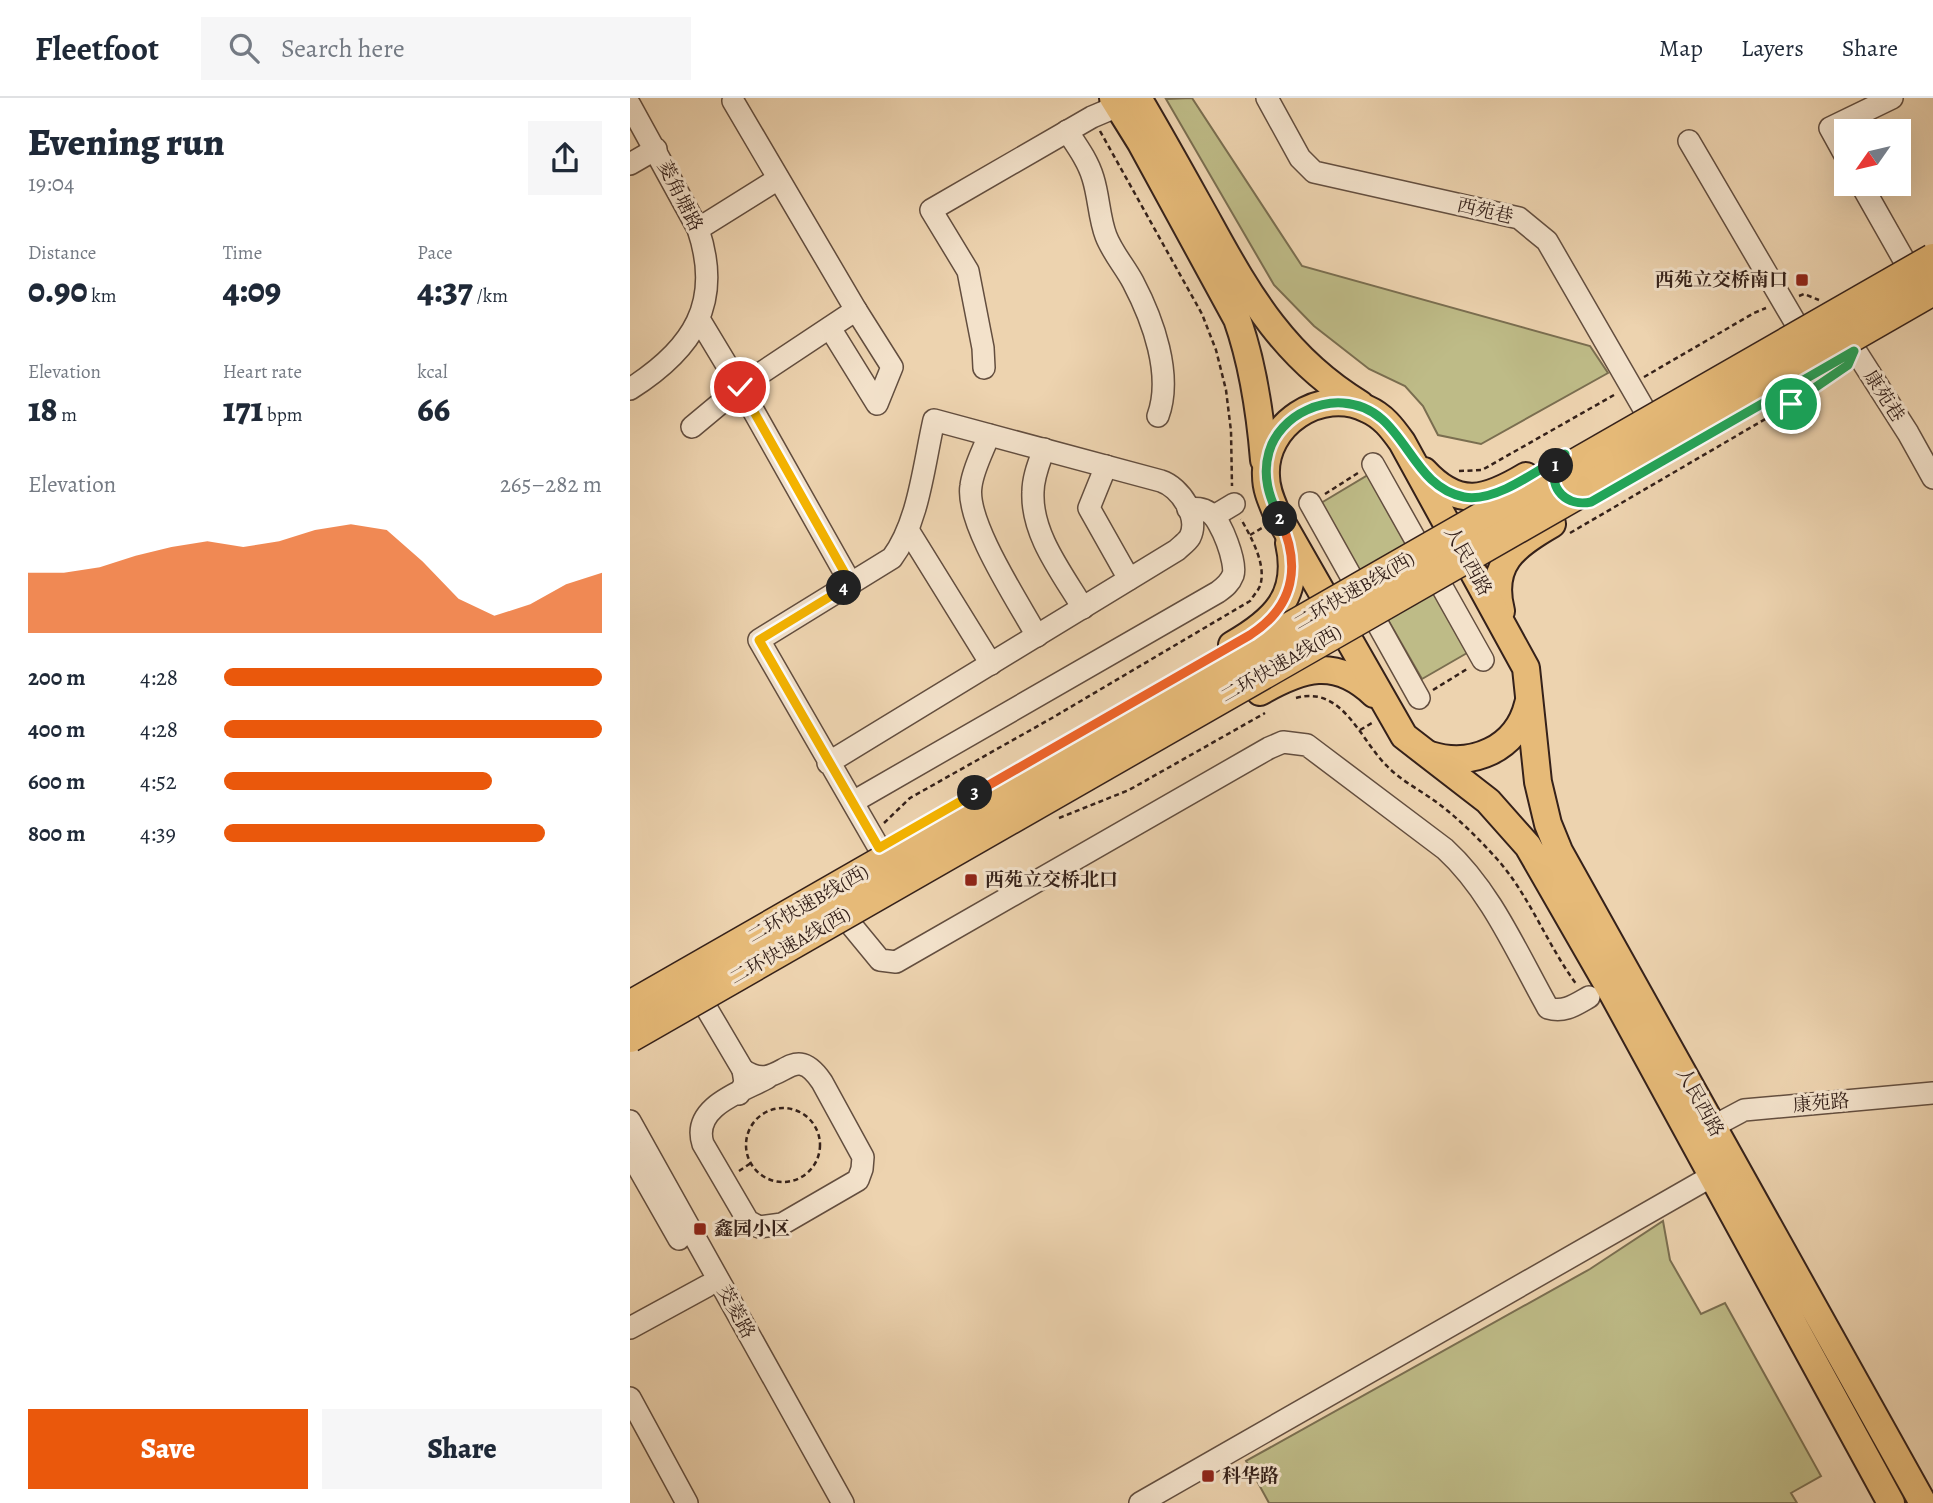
<!DOCTYPE html>
<meta charset="utf-8">
<style>
body{margin:0;font-family:Alegreya,"Noto Serif SC",serif;background:#f6f6f7;color:#1f2937;height:100vh;display:flex;flex-direction:column;font-size:26px;white-space:nowrap}
*{box-sizing:border-box;margin:0}
p{font-size:23px;color:#747a83}
.icon{flex:none;width:38px;height:38px;fill:none;stroke:currentColor;stroke-width:2;stroke-linecap:round;stroke-linejoin:round}
.map{position:relative;flex:1;overflow:hidden}
.sheet{display:flex;flex-direction:column;background:#fff;width:630px}
.sheet>*{flex:none}
.needle{width:46px;rotate:236deg}
.fabs{position:absolute;left:1204px;top:21px;display:grid;gap:14px}
.fabs a{display:grid;place-items:center;width:77px;height:77px;border-radius:0px;background:#fff;box-shadow:0 7px 28px #0002;font-size:35px}
.pin{position:absolute;display:grid;place-items:center;width:60px;height:60px;color:#fff;margin:-30px;border:4px solid #fff;border-radius:50%;box-shadow:0 2px 7px #0007}
.km{position:absolute;width:35px;height:35px;margin:-18px;border-radius:50%;background:#222;color:#fff;font-size:19px;line-height:35px;text-align:center}
.round{display:grid;place-items:center;flex:none;width:74px;height:74px;border-radius:0px;background:#f6f6f7}
.overview{display:flex;align-items:center;justify-content:space-between;height:119px;padding:0 28px}
h1{font-size:38px;font-weight:800;line-height:52px}
.metrics{display:grid;grid-template-columns:repeat(3,1fr);gap:10px;height:119px;padding:7px 28px}
.metrics div{display:grid;align-content:center}
.metrics b{font-size:35px;font-weight:800}
.metrics small{font-size:19px;font-weight:400}
.metrics p{font-size:19px}
.chart{height:196px;padding:14px 28px}
.chart p{display:flex;justify-content:space-between}
.chart svg{width:100%;height:126px;margin-top:7px;fill:#ea580c;opacity:.7}
.cta{display:flex;gap:14px;margin-top:auto;padding:14px 28px}
.cta a{flex:1;height:80px;border-radius:0px;background:#ea580c;color:#fff;font-size:28px;font-weight:800;line-height:80px;text-align:center}
.cta a+a{background:#f6f6f7;color:#1f2937}
ul{padding:0 28px;list-style:none;font-size:23px}
li{display:grid;grid-template-columns:112px 84px 1fr;align-items:center;height:52px}
li i{height:18px;border-radius:9px;background:#ea580c}
header{display:flex;align-items:center;gap:42px;box-sizing:border-box;height:98px;padding:0 35px;background:#fff;border-bottom:2px solid #e0e1e3}
header strong{font-size:33px}
nav{display:flex;gap:38px;margin-inline-start:auto;font-size:24px}
.search{width:490px;height:63px;background:#f6f6f7;display:flex;align-items:center;gap:18px;box-sizing:border-box;padding:0 24px;border-radius:0px;color:#747a83;font-size:26px}
main{display:flex;flex:1;min-height:0}
.map>svg:first-child{display:block}
.green{fill:#bebb87;stroke:#7a6e50;stroke-width:2}
.lines{fill:none;stroke-linecap:round;stroke-linejoin:round}
.minor-casing{stroke:#634e3f;stroke-width:24}
.major-casing{stroke:#35211a;stroke-width:30}
.path{stroke:#35211a;stroke-width:2.5;stroke-dasharray:5 3.5;stroke-linecap:butt}
.minor{stroke:#f3e2cb;stroke-width:21}
.major{stroke:#e6ba78;stroke-width:26}
.highway-bridge-casing{stroke:#35211a;stroke-width:33;stroke-linecap:butt}
.highway-bridge{stroke:#e6ba78;stroke-width:30}
.split-1-casing{stroke:#fff;stroke-width:14}
.split-2-casing{stroke:#fff;stroke-width:14}
.split-3-casing{stroke:#fff;stroke-width:14}
.split-4-casing{stroke:#fff;stroke-width:14}
.split-5-casing{stroke:#fff;stroke-width:14}
.split-1{stroke:#22a559;stroke-width:9}
.split-2{stroke:#22a559;stroke-width:9}
.split-3{stroke:#f0652b;stroke-width:9}
.split-4{stroke:#f5b400;stroke-width:9}
.split-5{stroke:#f5b400;stroke-width:9}
.poi-dot{fill:#8f2418;stroke:#f3e2cb;stroke-width:2.5}
.labels{text-anchor:middle;dominant-baseline:central;stroke-width:6;stroke-linejoin:round;paint-order:stroke}
.street-label{font-size:19px;fill:#35211a;stroke:#f3e2cb}
.poi-label{font-size:19px;font-weight:bold;fill:#35211a;stroke:#f3e2cb;text-anchor:start}
</style>
<header>
<strong>Fleetfoot</strong>
<div class="search"><svg class="icon" aria-label="search" viewBox="0 0 24 24"><circle cx="10" cy="10" r="6"/><path d="M15 15l6 6"/></svg>Search here</div>
<nav><a>Map</a><a>Layers</a><a>Share</a></nav>
</header>
<main>
<section class="sheet">
<div class="overview"><div><h1>Evening run</h1><p>19:04</p></div><a class="round"><svg class="icon" aria-label="share" viewBox="0 0 24 24"><path d="M12 15V3M7 8l5-5 5 5M5 13v7h14v-7"/></svg></a></div>
<div class="metrics">
<div><p>Distance</p><b>0.90<small> km</small></b></div>
<div><p>Time</p><b>4:09</b></div>
<div><p>Pace</p><b>4:37<small> /km</small></b></div>
</div>
<div class="metrics">
<div><p>Elevation</p><b>18<small> m</small></b></div>
<div><p>Heart rate</p><b>171<small> bpm</small></b></div>
<div><p>kcal</p><b>66</b></div>
</div>
<div class="chart"><p><span>Elevation</span>265–282 m</p>
<svg viewBox="0 0 160 44" preserveAspectRatio="none"><path d="M0 44V23L10 23L20 21L30 17L40 14L50 12L60 14L70 12L80 8L90 6L100 8L110 19L120 32L130 38L140 34L150 27L160 23V44z"/></svg>
</div>
<ul>
<li><b>200 m</b>4:28<i style="width:100%"></i></li>
<li><b>400 m</b>4:28<i style="width:100%"></i></li>
<li><b>600 m</b>4:52<i style="width:71%"></i></li>
<li><b>800 m</b>4:39<i style="width:85%"></i></li>
</ul>
<div class="cta"><a>Save</a><a>Share</a></div>
</section>
<div class="map">
<svg width="1303" height="1405" viewBox="0 0 1303 1405">
<rect width="100%" height="100%" fill="#edd3af"/>
<filter id="stains"><feTurbulence type="fractalNoise" baseFrequency=".00286" numOctaves="4"/><feColorMatrix values="0 0 0 0 .2 0 0 0 0 .09 0 0 0 0 .02 0 0 0 .5 -.17"/></filter>
<radialGradient id="worn" r=".72"><stop offset=".6" stop-color="#630" stop-opacity="0"/><stop offset="1" stop-color="#630" stop-opacity=".3"/></radialGradient>
<g class="green">
<path d="M562,0L672,168L960,248L978,275L851,346L808,337L793,308L775,288L739,271L684,228L644,187L536,1Z"/>
<path d="M743,374L844,551L792,581L691,405Z"/>
<path d="M1033,1123L1040,1162L1071,1216L1095,1205L1191,1378L1161,1395L1167,1405H639L616,1363L960,1171Z"/>
</g>
<g class="lines">
<g class="minor-casing">
<g id="minor">
<path d="M637,0L670,60L684,74L889,120L917,143L1014,311"/>
<path d="M0,7L68,131C93,205 63,251 0,291"/>
<path d="M437,33C447,48 458,63 463,80C469,99 469,120 476,138C482,154 495,169 503,184C523,222 543,277 528,318"/>
<path d="M1059,43L1165,224"/>
<path d="M1216,59L1200,30L1262,0"/>
<path d="M0,66L26,51"/>
<path d="M1231,86L1274,162"/>
<path d="M68,131L148,81"/>
<path d="M69,221L110,289L226,212L103,3"/>
<path d="M200,230L247,306L262,269L226,212"/>
<path d="M1225,252L1278,335L1303,380"/>
<path d="M354,270L353,250L338,173L301,112L462,19L488,8"/>
<path d="M62,329L110,289L221,486"/>
<path d="M359,337C353,353 343,371 341,388C335,424 389,505 407,538"/>
<path d="M414,351C409,365 403,379 403,394C401,436 432,475 453,510"/>
<path d="M743,366L853,562"/>
<path d="M476,368L459,410L499,481"/>
<path d="M680,405L789,600"/>
<path d="M584,418L604,406"/>
<path d="M278,432L361,566"/>
<path d="M198,665L547,452C551,448 557,444 560,439C570,419 550,389 531,383L304,322C294,365 289,424 262,460L129,542L249,750"/>
<path d="M223,704L588,494C595,489 600,485 603,477C607,465 591,422 580,415C572,410 566,410 558,411"/>
<path d="M222,828L250,862L266,864L639,650L653,644L677,647L815,751C861,793 887,855 918,910C934,915 945,907 959,899"/>
<path d="M77,911L113,972"/>
<path d="M109,996L115,985L113,972C151,998 161,938 192,984L233,1059L232,1071L228,1082L152,1126L129,1129L118,1123L73,1046C61,1009 111,994 137,980"/>
<path d="M0,1023L213,1405"/>
<path d="M1084,1028L1114,1012L1303,995"/>
<path d="M0,1055L49,1141"/>
<path d="M0,1230L77,1188"/>
<path d="M0,1300L57,1405"/>
<path d="M510,1405L1082,1078"/>
</g>
</g>
<g class="major-casing">
<g id="major">
<path d="M483,0L511,45L607,221C623,266 630,314 634,362"/>
<path d="M508,0C533,42 556,84 580,127C620,200 656,261 730,306"/>
<path d="M794,373C829,411 856,402 896,378"/>
<path d="M871,513C859,466 884,448 922,426"/>
<path d="M602,547C644,523 671,498 659,445"/>
<path d="M630,594C672,570 705,559 744,596"/>
<path d="M800,657C842,670 887,651 898,606"/>
<path d="M1261,1405L983,896L898,748L858,703L774,638L646,414C641,402 636,391 636,378C633,327 691,288 737,311C753,318 762,330 772,344L896,570L908,684L918,726L929,753L1293,1405"/>
</g>
</g>
<g class="path">
<path d="M470,33L572,216L586,252L596,292L601,333L602,388"/>
<path d="M1169,198L1174,196L1189,202"/>
<path d="M1014,279L1124,215L1136,210"/>
<path d="M829,373L852,372L984,297"/>
<path d="M695,396L728,375"/>
<path d="M940,435L1161,306L1207,274"/>
<path d="M620,437L632,430"/>
<path d="M803,592L837,571"/>
<path d="M666,600C713,587 730,642 757,668C771,683 792,693 809,706C830,722 849,741 867,761C900,798 917,847 947,887"/>
<path d="M730,632L742,625"/>
<path d="M429,720L499,692L635,615"/>
<path d="M254,725L280,700L422,620L620,503C623,498 628,493 630,488C637,467 621,439 611,421"/>
<circle cx="153" cy="1047" r="37"/>
<path d="M109,1073L121,1065"/>
</g>
<use href="#minor" class="minor"/>
<use href="#major" class="major"/>
<g class="highway-bridge-casing">
<g id="highway-bridge">
<path d="M0,908L1303,161"/>
<path d="M0,939L1303,192"/>
</g>
</g>
<use href="#highway-bridge" class="highway-bridge"/>
</g>
<g class="lines">
<g class="split-1-casing">
<path id="split-1" d="M926,368C918,391 937,409 961,404L1224,253L1218,267L1161,306"/>
</g>
<g class="split-2-casing">
<path id="split-2" d="M650,421C639,399 632,378 639,354C644,336 659,320 677,312C688,307 700,304 713,305C776,309 777,388 834,399C866,405 909,371 935,356L926,368"/>
</g>
<g class="split-3-casing">
<path id="split-3" d="M345,695L620,537C665,508 671,467 650,421"/>
</g>
<g class="split-4-casing">
<path id="split-4" d="M214,490L129,542L249,750L345,695"/>
</g>
<g class="split-5-casing">
<path id="split-5" d="M110,289L221,486L214,490"/>
</g>
<use href="#split-1" class="split-1"/>
<use href="#split-2" class="split-2"/>
<use href="#split-3" class="split-3"/>
<use href="#split-4" class="split-4"/>
<use href="#split-5" class="split-5"/>
</g>
<g class="poi-dot">
<rect x="1165" y="175" width="14" height="14" rx="3.5"/>
<rect x="334" y="775" width="14" height="14" rx="3.5"/>
<rect x="63" y="1124" width="14" height="14" rx="3.5"/>
<rect x="571" y="1371" width="14" height="14" rx="3.5"/>
</g>
<g class="labels">
<g class="street-label">
<text transform="translate(50 98) rotate(63)">菱角塘路</text>
<text transform="translate(855 113) rotate(13)">西苑巷</text>
<text transform="translate(1254 298) rotate(57)">康苑巷</text>
<text transform="translate(838 463) rotate(61)">人民西路</text>
<text transform="translate(724 493) rotate(-30)">二环快速B线(西)</text>
<text transform="translate(651 566) rotate(-30)">二环快速A线(西)</text>
<text transform="translate(178 806) rotate(-30)">二环快速B线(西)</text>
<text transform="translate(160 848) rotate(-30)">二环快速A线(西)</text>
<text transform="translate(1070 1004) rotate(61)">人民西路</text>
<text transform="translate(1191 1005) rotate(-5)">康苑路</text>
<text transform="translate(106 1214) rotate(61)">茭菱路</text>
</g>
<g class="poi-label">
<text x="1158" y="182" text-anchor="end">西苑立交桥南口</text>
<text x="355" y="782">西苑立交桥北口</text>
<text x="84" y="1131">鑫园小区</text>
<text x="592" y="1378">科华路</text>
</g>
</g>
<rect width="100%" height="100%" filter="url(#stains)"/>
<rect width="100%" height="100%" fill="url(#worn)"/>
</svg>
<div class="fabs">
<a><svg class="needle" viewBox="-14 -14 28 28"><path d="M0-13l5 13h-10z" fill="#e53935"/><path d="M0 13l5-13h-10z" fill="#747a83"/></svg></a>
</div>
<div class="pin" style="left:1161px;top:306px;background:#1e9e55"><svg class="icon" aria-label="arrive" viewBox="0 0 24 24"><path d="M6 21V4h12l-3 4 3 4H6"/></svg></div>
<div class="pin" style="left:110px;top:289px;background:#d93025"><svg class="icon" aria-label="check" viewBox="0 0 24 24"><path d="M5 12l5 5 9-10"/></svg></div>
<b class="km" style="left:926px;top:368px">1</b>
<b class="km" style="left:650px;top:421px">2</b>
<b class="km" style="left:345px;top:695px">3</b>
<b class="km" style="left:214px;top:490px">4</b>
</div>
</main>
